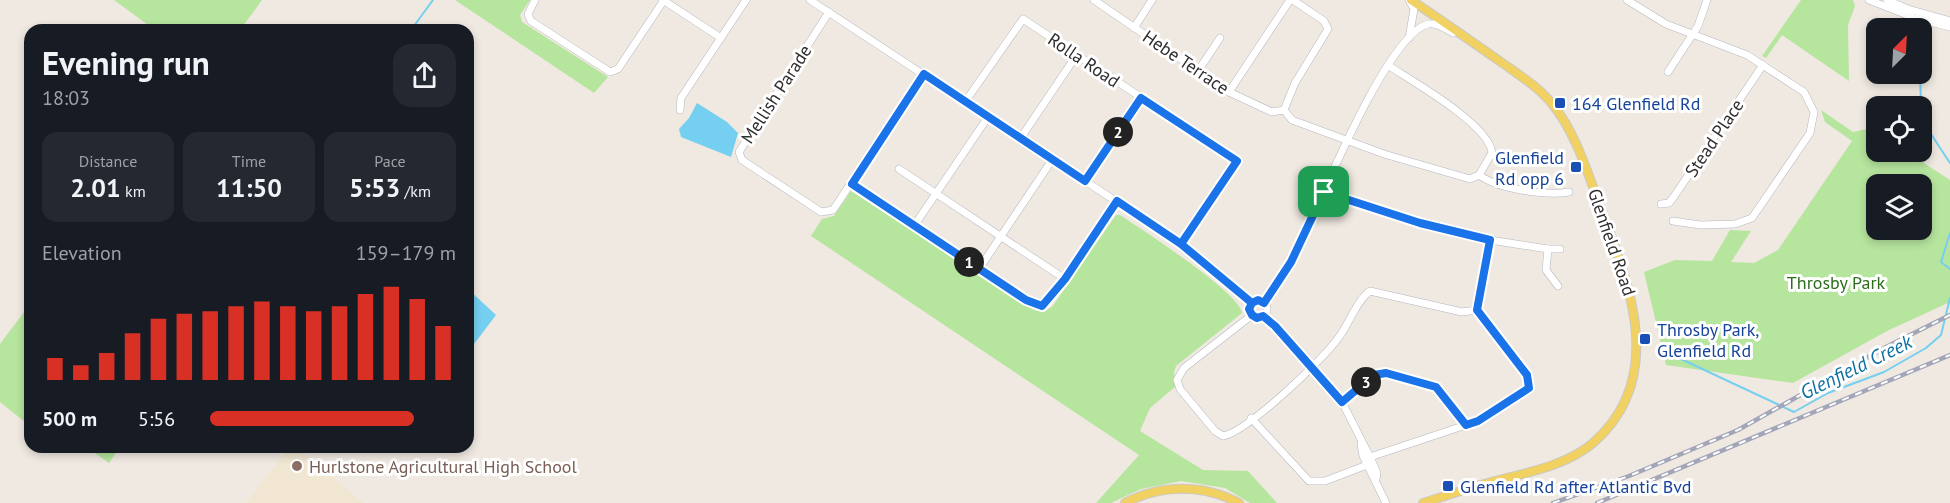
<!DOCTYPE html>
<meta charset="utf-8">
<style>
body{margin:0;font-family:"PT Sans",sans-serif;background:#242831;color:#f1f3f6;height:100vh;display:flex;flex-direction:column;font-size:22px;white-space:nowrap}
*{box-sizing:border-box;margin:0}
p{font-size:20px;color:#9ea1a6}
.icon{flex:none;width:33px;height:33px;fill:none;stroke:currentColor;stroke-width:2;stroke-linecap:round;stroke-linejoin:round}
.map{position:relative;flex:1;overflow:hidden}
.drawer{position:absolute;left:24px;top:24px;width:450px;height:429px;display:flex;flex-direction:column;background:#171b24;border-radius:18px;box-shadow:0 3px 9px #0003}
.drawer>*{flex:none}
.needle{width:39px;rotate:24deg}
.buttons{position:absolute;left:1866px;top:18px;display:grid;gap:12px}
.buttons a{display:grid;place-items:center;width:66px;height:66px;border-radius:12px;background:#171b24;box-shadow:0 3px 9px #0003;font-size:30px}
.pin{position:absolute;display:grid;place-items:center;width:51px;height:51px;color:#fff;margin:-26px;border-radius:12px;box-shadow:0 3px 9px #0006}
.km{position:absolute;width:30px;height:30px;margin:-15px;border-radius:50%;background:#222;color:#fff;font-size:16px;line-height:30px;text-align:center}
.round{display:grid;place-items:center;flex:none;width:63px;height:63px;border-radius:18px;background:#242831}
.head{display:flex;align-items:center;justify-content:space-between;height:102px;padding:0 18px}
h1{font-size:33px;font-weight:700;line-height:45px}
.figures{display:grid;grid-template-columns:repeat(3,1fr);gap:9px;height:102px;padding:6px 18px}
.figures div{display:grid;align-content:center;border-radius:15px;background:#242831;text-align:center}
.figures b{font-size:26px;font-weight:700}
.figures small{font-size:16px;font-weight:400}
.figures p{font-size:16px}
.chart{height:168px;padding:12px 18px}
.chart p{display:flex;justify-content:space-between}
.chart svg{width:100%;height:108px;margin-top:6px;stroke:#d93025;stroke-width:6}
ul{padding:0 18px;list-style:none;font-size:20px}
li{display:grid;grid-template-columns:96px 72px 1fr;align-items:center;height:45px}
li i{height:15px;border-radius:8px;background:#d93025}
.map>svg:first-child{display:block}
.education{fill:#f0e6d1}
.green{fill:#b6e59e;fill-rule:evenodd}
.water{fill:#75cff0}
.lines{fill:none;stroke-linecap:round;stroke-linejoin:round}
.stream{stroke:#75cff0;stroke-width:2}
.minor-casing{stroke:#b4b7c1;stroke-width:8}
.major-casing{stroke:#c9c9c9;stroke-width:10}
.minor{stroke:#fff;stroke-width:7}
.major{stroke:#f2d163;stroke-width:8}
.rail-casing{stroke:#a3a6b8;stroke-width:4.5}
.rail{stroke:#fff;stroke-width:2;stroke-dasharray:7;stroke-linecap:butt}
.route-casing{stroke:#fff;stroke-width:12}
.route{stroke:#1a73e8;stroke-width:8}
.transit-dot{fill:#1a4fb4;stroke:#fff;stroke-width:2}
.education-dot{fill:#8d6e63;stroke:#fff;stroke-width:2}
.labels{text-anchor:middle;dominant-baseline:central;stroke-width:6;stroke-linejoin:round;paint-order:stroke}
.street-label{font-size:18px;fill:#2e2e2e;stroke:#fff}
.transit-label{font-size:18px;fill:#164399;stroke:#fff;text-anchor:start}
.park-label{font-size:18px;fill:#2c6e1b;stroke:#fff}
.education-label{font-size:18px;fill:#785e54;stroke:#fff;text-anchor:start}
.water-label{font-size:20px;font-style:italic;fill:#0d6fa3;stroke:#fff}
</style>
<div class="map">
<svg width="1950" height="503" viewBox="0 0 1950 503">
<rect width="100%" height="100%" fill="#efe9e1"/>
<path class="education" d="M290,447H297L363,503H246Z"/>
<g class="green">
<path d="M114,0H262L240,30H155Z"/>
<path d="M455,0H530L520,15L522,22L608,77L594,93Z"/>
<path d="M1801,0H1853L1855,6L1848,25L1849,81L1782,35L1766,58L1762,56Z"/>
<path d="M1821,110L1853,132L1872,128L1876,131V152H1907L1950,180V302L1887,331L1793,383L1666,365L1644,272L1675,260L1712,261L1730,230L1751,231L1731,262L1754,263L1778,250L1852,141L1825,122ZM1876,184H1922V230H1876Z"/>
<path d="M851,191L1034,310L1043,312L1052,307L1116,215H1120C1141,229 1240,293 1242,313L1176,366L1174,372L1176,386L1150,408L1140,431L1203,470L1248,471L1277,503H1250L1225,488L1181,481L1141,489L1111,503H1096L1139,455L811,236L822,219L834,216Z"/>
<path d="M30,304V426L0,402V344Z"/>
<path d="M86,447H120L109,463Z"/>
</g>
<g class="water">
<path d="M697,103L727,122L738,133L731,157L681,137L679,129L689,118Z"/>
<path d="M468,289L496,315L471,348L472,352L468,349Z"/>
</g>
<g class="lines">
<g class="stream">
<path d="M1900,23L1902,28"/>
<path d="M411,30L433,0"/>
<path d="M1920,74L1921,105L1929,131L1950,163"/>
<path d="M1950,233L1941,262L1950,269"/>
<path d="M1681,359L1794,412L1828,393L1884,372L1926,348L1941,335L1950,298"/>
</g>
<g class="minor-casing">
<g id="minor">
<path d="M535,0L528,14L531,21L610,72L618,69L664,0"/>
<path d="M663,0L721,38"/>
<path d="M810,0L1181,244L1252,303"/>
<path d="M1094,0L1229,92L1272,112L1284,110"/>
<path d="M1293,0L1324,21L1328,29L1295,83L1284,110L1292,120L1384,154L1470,179L1479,175L1492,153C1490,125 1412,81 1389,66"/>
<path d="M1627,0L1666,24L1747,55L1804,92L1814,112L1810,133L1752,218L1735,224L1700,225L1673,221"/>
<path d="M1869,0L1915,18L1950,27"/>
<path d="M1887,0L1908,9L1950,21"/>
<path d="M829,12L739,152L742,160L821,212L833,210L924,74"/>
<path d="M1134,28L1152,0"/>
<path d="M1409,38L1414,9L1409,0"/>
<path d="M1198,71L1220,38"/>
<path d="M1668,72L1698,26L1707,0"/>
<path d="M1229,92L1290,0"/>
<path d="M965,102L1023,19L1237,161L1181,244"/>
<path d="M680,110L681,98L746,0"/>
<path d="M1020,139L1076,56"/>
<path d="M899,169L1065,279"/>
<path d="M1479,175C1498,189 1546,196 1569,192"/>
<path d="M1085,181L1141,98"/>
<path d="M852,184L1026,300L1042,305L1065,279L1117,201"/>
<path d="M1324,192L1420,223L1490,240L1548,249H1560"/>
<path d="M1661,204L1669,203L1673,198L1763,65"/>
<path d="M914,226L988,117"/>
<path d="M1548,249L1546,270L1558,286"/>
<path d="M979,269L1052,160"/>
<circle cx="1258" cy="309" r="9"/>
<path d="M1264,303C1273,289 1284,275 1292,261C1315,216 1384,36 1428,24C1436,22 1446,29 1453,33"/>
<path d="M1252,315L1184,368L1177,380L1180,389L1215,431L1223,436C1247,432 1324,359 1339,337C1349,324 1357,300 1370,291L1462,312L1477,310"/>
<path d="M1263,316L1296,348L1342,402L1370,457L1377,473L1376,479"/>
<path d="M1342,402L1374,375L1386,373L1436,387L1466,425"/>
<path d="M1251,418L1309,481H1325L1367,465"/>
<path d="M1361,444L1363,456L1386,503"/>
<path d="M1370,457L1478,421L1529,388L1527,375L1477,310L1490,240"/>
</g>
</g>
<g class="major-casing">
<g id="major">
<path d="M1411,0C1441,20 1471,41 1501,62C1519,75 1539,87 1553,105C1575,132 1587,171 1599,203C1628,281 1669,377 1593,443C1565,467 1523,473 1488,483C1466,489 1445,496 1423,503"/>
<path d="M1125,503C1161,484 1203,484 1239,503"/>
</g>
</g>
<use href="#minor" class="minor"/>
<use href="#major" class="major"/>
<g class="rail-casing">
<g id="rail">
<path d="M1553,503L1629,476L1738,430L1886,347L1950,315"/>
<path d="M1597,503L1950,355"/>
</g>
</g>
<use href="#rail" class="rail"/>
</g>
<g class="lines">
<g class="route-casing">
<path id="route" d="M1324,192L1291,262L1264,303L1258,300L1252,303L1181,244L1117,201L1065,279L1042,306L1026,300L852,184L924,74L1085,181L1141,98L1237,161L1181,244L1252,303L1249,309L1252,315L1257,318L1263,316L1275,326L1342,402L1374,375L1386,373L1436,387L1466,425L1478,421L1529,388L1527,375L1477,310L1490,240L1420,223L1324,192"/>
</g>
<use href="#route" class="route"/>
</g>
<g class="transit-dot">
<rect x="1554" y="97" width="12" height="12" rx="3"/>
<rect x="1570" y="161" width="12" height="12" rx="3"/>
<rect x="1639" y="333" width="12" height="12" rx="3"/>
<rect x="1442" y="480" width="12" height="12" rx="3"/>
</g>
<circle class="education-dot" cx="297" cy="466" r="6"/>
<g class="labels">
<g class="street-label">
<text transform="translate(1084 60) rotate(34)">Rolla Road</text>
<text transform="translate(1186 62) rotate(34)">Hebe Terrace</text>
<text transform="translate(776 94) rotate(-57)">Mellish Parade</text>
<text transform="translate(1714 138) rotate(-56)">Stead Place</text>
<text transform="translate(1612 242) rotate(71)">Glenfield Road</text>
</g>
<g class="transit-label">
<text x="1572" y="103">164 Glenfield Rd</text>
<text x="1564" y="157" text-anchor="end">Glenfield<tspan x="1564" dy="21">Rd opp 6</tspan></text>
<text x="1657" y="329">Throsby Park,<tspan x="1657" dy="21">Glenfield Rd</tspan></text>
<text x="1460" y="486">Glenfield Rd after Atlantic Bvd</text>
</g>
<g class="park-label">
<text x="1836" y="282">Throsby Park</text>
</g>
<g class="education-label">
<text x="309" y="466">Hurlstone Agricultural High School</text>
</g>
<g class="water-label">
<text transform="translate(1856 367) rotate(-26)">Glenfield Creek</text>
</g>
</g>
</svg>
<div class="buttons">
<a><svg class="needle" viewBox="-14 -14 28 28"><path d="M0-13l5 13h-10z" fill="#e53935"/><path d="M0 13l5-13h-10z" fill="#9ea1a6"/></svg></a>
<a><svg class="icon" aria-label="locate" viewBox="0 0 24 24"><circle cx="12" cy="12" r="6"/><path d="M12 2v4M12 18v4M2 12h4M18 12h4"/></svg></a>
<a><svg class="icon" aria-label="layers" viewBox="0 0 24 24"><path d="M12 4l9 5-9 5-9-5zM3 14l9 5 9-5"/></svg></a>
</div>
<div class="pin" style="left:1324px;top:192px;background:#1e9e55"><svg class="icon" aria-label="arrive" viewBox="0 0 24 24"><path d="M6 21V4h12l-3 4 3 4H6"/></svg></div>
<b class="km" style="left:969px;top:262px">1</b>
<b class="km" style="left:1118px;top:132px">2</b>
<b class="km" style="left:1366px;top:382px">3</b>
<section class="drawer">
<div class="head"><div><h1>Evening run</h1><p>18:03</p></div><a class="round"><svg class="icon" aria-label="share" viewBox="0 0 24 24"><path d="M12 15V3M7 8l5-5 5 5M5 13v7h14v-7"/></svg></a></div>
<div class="figures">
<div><p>Distance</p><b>2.01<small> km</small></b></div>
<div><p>Time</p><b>11:50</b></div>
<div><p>Pace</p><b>5:53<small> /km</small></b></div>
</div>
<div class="chart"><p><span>Elevation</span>159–179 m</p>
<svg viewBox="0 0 160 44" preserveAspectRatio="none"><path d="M5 44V35M15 44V38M25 44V33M35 44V25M45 44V19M55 44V17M65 44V16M75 44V14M85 44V12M95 44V14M105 44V16M115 44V14M125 44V9M135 44V6M145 44V11M155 44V22"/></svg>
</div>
<ul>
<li><b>500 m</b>5:56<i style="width:83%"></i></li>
</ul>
</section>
</div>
